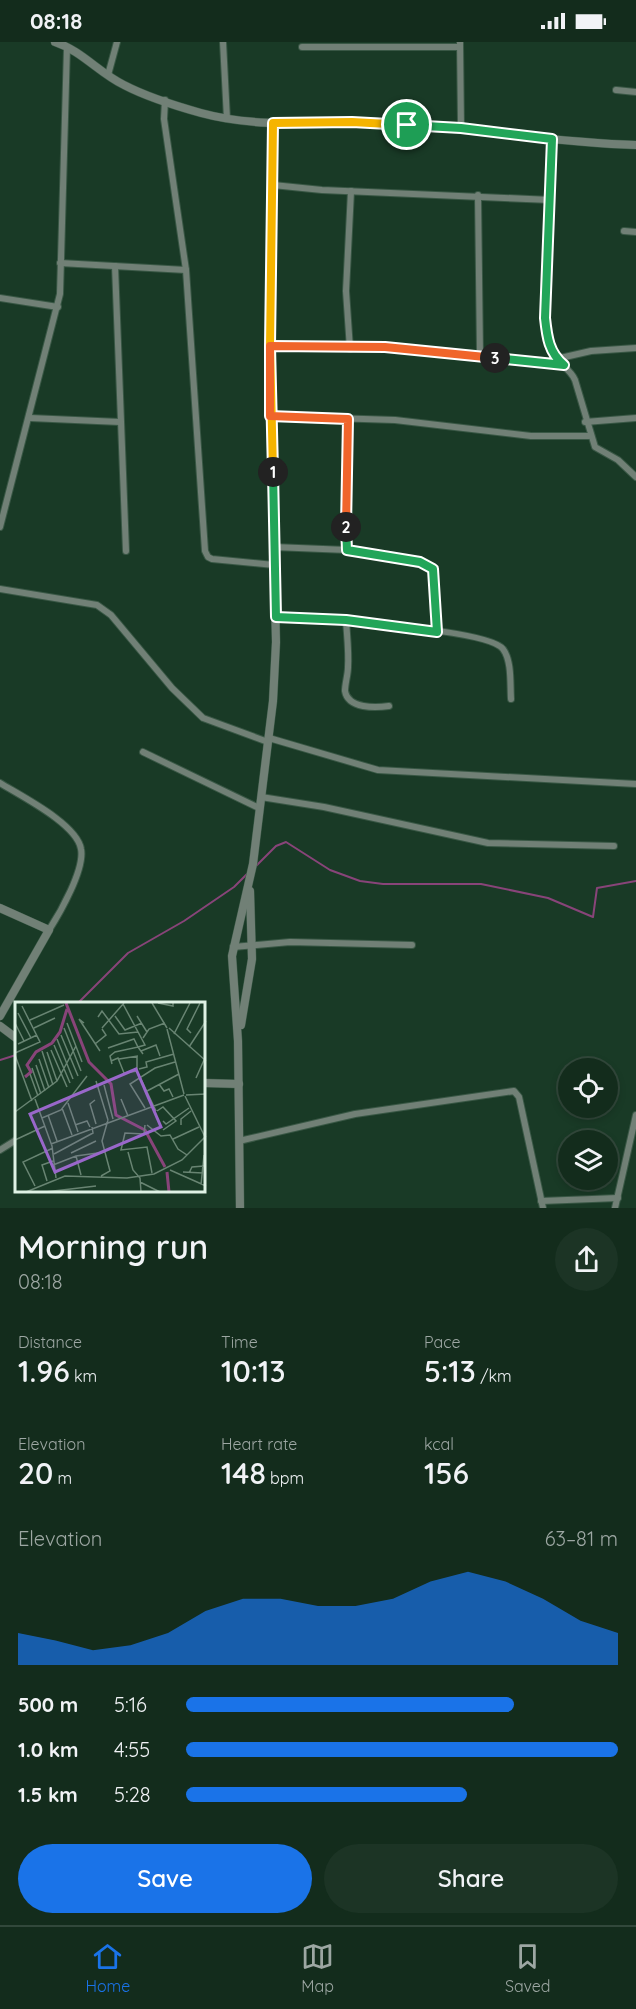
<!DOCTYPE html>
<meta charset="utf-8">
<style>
body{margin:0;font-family:Quicksand,sans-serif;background:#1c3425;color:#f1f3f6;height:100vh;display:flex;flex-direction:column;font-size:22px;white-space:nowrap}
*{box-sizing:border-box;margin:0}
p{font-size:20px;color:#9da7a3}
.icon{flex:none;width:33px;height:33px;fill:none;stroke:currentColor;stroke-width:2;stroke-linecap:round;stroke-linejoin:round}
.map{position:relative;height:1166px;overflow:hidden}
.side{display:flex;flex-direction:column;background:#132c1c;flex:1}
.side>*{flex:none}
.tools{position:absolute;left:558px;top:1016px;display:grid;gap:12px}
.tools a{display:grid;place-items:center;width:60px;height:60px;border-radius:50%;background:#132c1c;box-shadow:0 3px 9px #0003,0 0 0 2px #32483b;font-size:30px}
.pin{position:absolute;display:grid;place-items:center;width:51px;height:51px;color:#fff;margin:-26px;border:3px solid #fff;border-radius:50%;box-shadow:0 2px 6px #0007}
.km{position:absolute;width:30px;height:30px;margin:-15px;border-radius:50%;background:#222;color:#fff;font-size:16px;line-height:30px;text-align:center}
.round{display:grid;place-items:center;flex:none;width:63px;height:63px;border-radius:32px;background:#1c3425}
.headline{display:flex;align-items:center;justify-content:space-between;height:102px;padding:0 18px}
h1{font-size:33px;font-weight:600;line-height:45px}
.metrics{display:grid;grid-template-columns:repeat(3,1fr);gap:9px;height:102px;padding:6px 18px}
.metrics div{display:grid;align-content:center}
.metrics b{font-size:30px;font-weight:600}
.metrics small{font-size:16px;font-weight:400}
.metrics p{font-size:16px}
.chart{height:168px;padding:12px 18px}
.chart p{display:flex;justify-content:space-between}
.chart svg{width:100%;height:108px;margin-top:6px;fill:#1a73e8;opacity:.7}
.button{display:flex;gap:12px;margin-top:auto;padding:12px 18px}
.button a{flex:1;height:69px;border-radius:36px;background:#1a73e8;color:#fff;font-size:24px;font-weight:600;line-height:69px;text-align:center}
.button a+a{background:#1c3425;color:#f1f3f6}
ul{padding:0 18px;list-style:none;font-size:20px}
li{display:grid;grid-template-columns:96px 72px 1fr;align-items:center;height:45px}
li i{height:15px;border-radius:8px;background:#1a73e8}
.status{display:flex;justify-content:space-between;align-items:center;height:42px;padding:0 30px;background:#132c1c;direction:ltr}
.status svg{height:16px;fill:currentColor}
.tabs{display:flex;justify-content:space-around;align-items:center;height:84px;border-top:2px solid #32483b;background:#132c1c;font-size:16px;color:#9da7a3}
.tabs a{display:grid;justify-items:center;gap:3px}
.tabs .on{color:#1a73e8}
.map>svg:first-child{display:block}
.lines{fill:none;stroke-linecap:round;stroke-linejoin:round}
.stream{stroke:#884479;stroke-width:2}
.minor-casing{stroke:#395745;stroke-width:8}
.tertiary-casing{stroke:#395745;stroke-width:9}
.minor{stroke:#718076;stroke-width:6}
.tertiary{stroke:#718076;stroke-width:8}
.split-1-casing{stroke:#fff;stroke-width:12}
.split-2-casing{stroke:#fff;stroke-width:12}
.split-3-casing{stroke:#fff;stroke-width:12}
.split-4-casing{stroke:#fff;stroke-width:12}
.split-1{stroke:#f5b400;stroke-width:8}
.split-2{stroke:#22a559;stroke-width:8}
.split-3{stroke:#f0652b;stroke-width:8}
.split-4{stroke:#22a559;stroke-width:8}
.inset-river{fill:none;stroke:#884479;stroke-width:3}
.inset-road{fill:none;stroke:#688472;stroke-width:1.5}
.view{fill:#9967ca;fill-opacity:0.15;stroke:#9967ca;stroke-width:3}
.inset-edge{fill:none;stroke:#dff2e5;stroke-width:3}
</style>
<div class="status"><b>08:18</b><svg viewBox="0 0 49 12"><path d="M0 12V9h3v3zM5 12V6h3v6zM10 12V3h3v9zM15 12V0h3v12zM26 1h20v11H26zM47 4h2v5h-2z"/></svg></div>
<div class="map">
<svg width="636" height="1166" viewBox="0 0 636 1166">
<rect width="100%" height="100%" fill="#193a26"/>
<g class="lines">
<g class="stream">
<path d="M256,824L276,804L286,800L330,828L360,839L383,842H481L548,856L593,875L597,846L636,839"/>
<path d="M77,962L128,911L184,879L234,845L247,832"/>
<path d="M0,1018L16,1013"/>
</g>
<g class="minor-casing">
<g id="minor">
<path d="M223,0L227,77"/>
<path d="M460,0L461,86"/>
<path d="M302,5H460"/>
<path d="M108,33L117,0"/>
<path d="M616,48L636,50"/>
<path d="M165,58L164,77L186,228L205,509L208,515L212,517L274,523"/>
<path d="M552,97L545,276C546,290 547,303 555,315C561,324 570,327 575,338L595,405L618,418L636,435"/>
<path d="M273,143L322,148L551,158"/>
<path d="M478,153L480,314"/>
<path d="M624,189L636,190"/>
<path d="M60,221L186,228"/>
<path d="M115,224L126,509"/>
<path d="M0,256L58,265"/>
<path d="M270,304L385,305L563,323"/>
<path d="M350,307L346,249L351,149"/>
<path d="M556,317L591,309L636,306"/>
<path d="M270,374L395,378L531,394H589"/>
<path d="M30,376L120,380"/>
<path d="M585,380L636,376"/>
<path d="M0,485L60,252L67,5"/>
<path d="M274,505L347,508L348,377"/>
<path d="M347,508L430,524L433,527L437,590"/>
<path d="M0,547L97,563L111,573L172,646L203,676L268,700"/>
<path d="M275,575C309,577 488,586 503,607C512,619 510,642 511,657"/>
<path d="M346,578C347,594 349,610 348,625C348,633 345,641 345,649C348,667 376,666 389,664"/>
<path d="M269,696L378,728L636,742"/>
<path d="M143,710L259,766"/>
<path d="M0,741C21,754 77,782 81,807C85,827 60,871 49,888"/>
<path d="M261,755L324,765L488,801L614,804"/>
<path d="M233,905L290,900L412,903"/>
<path d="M239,1099L355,1072L514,1049L519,1055L543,1166"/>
<path d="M0,1108L16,1098"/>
<path d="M541,1159L618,1156"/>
<path d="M615,1166L636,1073"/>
</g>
</g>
<g class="tertiary-casing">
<g id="tertiary">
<path d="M55,0C82,9 99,31 124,43C147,55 176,64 201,71C263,88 335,79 400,82C479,87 557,101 636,103"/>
<path d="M0,866L49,888L0,974"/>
<path d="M241,983L252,917L250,849"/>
<path d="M0,984L16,996"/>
<path d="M204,1041L239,1042"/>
<path d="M240,1166L238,999L232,914L253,822L273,659L276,600L270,356L273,81"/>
</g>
</g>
<use href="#minor" class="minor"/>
<use href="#tertiary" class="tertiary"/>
</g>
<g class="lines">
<g class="split-1-casing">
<path id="split-1" d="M273,430L270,304L273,81L352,80L407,83"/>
</g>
<g class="split-2-casing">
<path id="split-2" d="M273,430L276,575L346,578L437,590L433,527L420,520L347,508L346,485"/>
</g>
<g class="split-3-casing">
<path id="split-3" d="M346,485L348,377L270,374V304L385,305L495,316"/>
</g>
<g class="split-4-casing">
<path id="split-4" d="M407,83L461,86L552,97L545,276C547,295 549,311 564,323L495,316"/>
</g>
<use href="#split-1" class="split-1"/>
<use href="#split-2" class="split-2"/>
<use href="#split-3" class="split-3"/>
<use href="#split-4" class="split-4"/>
</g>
<g transform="translate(15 960)">
<rect width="190" height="190" fill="#193a26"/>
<path class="inset-river" d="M51,1L74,60L96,82L101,113L130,128L150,165M10,75L16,70L12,63L21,50L37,41L45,30L52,7M152,170L154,190"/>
<path class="inset-road" d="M137,1L152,26M143,1L158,4V1M3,11L16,36M100,14L110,28L127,21M122,14L132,30M83,15L87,9L104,32L123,30M15,18L49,3M0,21L9,39M52,21L67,60M69,21L64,17L85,49M19,26L40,16M49,26L66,69M87,26L109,1M154,26L191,59M152,27L169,92M176,31L172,27L185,1M159,32L175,1M46,33L63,74M128,36L134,27L150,21M42,37L58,77M3,42L22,33M80,42L91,33L87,27M39,43L55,81M174,45L191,19M93,46L119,37L123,45L130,43L108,2M36,48L52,85M27,49L38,83M126,49L141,43L145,54M32,50L42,79M0,51L25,40L7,4M0,53L17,99M24,57L34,86M104,57L123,54M96,59L103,56L109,71L122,69V54M97,62L95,54L100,50L123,45L128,52M21,63L30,89M17,66L26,92M124,67L132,65L131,60L159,52M15,72L23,94M125,75L141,109M181,76L189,58M81,79L93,118M144,82L149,89L154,87L158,95M89,83L98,117M132,89L164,72M171,93L191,92M170,94L190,135M20,97L37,144L41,176M106,97L113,114M80,98L75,102L81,122M53,101L63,130M47,106L57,133M130,106L115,82L140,66L160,60M142,109L148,105L161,119L148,128M0,110L42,79L61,44M33,113L42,139M27,116L46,108L72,74M148,119L151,122L174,106M60,123L72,119L75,125M130,123L129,132L110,131L106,148L132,145L137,171M132,123L146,134L155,133L163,147L172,153M166,123V117L176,109M158,137L184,125M0,138L30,124M36,142L169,93M113,150L118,168L125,176L126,190M56,151L81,139M39,152L78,131L77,125M61,154L66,173M38,163L61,154L90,150M155,168L191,184M168,170L188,171M174,171L177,165L189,164M86,174L95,169L87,139L93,118M32,179L27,163L38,159M125,180L145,190M186,183L189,153M20,184L8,160L38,146M11,190L50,174L112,176L139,172L167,158L191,134M30,190L81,184"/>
<path class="view" d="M121,67L146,125L40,170L15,112Z"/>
<rect width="190" height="190" class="inset-edge"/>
</g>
</svg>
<div class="tools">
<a><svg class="icon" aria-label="locate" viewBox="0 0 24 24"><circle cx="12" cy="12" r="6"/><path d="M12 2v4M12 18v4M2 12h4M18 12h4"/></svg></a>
<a><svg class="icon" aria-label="layers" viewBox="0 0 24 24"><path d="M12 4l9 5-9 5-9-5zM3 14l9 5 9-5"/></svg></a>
</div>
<div class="pin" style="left:407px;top:83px;background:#1e9e55"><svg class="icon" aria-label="arrive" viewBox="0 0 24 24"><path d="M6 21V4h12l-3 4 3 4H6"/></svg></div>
<b class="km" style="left:273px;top:430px">1</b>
<b class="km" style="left:346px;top:485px">2</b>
<b class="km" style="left:495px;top:316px">3</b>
</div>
<section class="side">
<div class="headline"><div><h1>Morning run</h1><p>08:18</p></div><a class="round"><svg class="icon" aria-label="share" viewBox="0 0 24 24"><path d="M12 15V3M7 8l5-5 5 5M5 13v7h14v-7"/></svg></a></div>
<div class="metrics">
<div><p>Distance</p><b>1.96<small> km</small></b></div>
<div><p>Time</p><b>10:13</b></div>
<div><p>Pace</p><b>5:13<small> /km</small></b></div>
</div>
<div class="metrics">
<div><p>Elevation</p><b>20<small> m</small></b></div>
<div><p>Heart rate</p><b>148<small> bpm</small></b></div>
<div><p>kcal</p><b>156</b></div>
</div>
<div class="chart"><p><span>Elevation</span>63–81 m</p>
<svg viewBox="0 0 160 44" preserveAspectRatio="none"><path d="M0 44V31L10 34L20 38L30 36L40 31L50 22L60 17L70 17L80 20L90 20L100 17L110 10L120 6L130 10L140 17L150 26L160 31V44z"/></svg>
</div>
<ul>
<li><b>500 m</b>5:16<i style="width:76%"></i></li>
<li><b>1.0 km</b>4:55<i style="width:100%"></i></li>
<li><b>1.5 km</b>5:28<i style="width:65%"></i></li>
</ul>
<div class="button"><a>Save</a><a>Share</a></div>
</section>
<nav class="tabs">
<a class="on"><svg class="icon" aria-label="home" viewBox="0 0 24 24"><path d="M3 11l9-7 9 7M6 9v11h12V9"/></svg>Home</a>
<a><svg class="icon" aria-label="map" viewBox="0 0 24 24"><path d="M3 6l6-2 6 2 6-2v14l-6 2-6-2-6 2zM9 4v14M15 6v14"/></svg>Map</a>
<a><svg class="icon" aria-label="saved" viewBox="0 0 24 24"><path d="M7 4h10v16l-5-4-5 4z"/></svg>Saved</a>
</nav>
